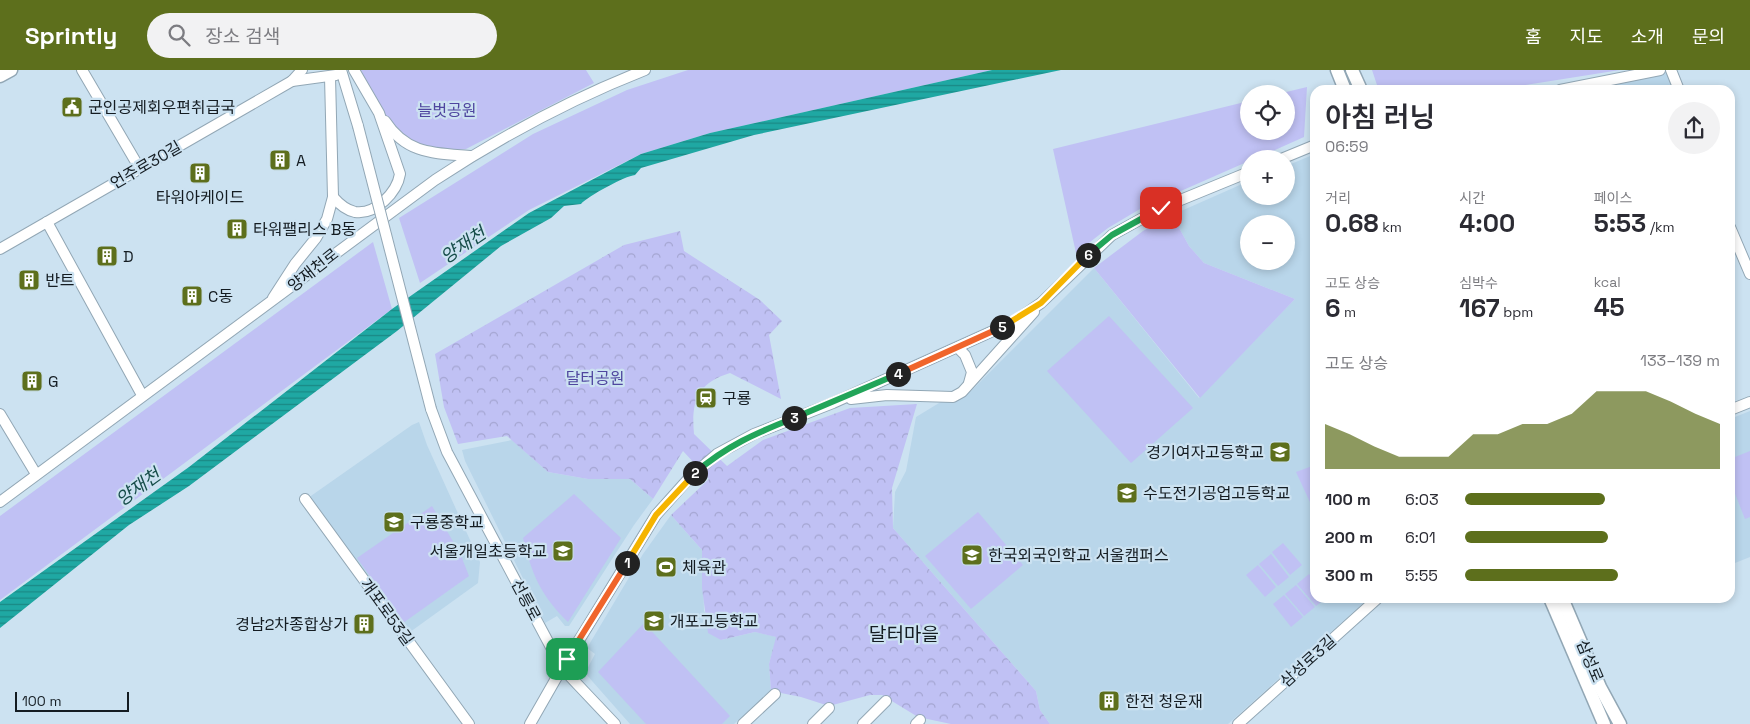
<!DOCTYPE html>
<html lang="ko">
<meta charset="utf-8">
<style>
body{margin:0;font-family:"Space Grotesk","Noto Sans KR",sans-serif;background:#f2f2f3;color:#2b2b33;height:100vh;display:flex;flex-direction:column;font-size:19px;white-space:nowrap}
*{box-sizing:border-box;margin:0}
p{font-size:16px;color:#7c7c81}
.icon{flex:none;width:28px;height:28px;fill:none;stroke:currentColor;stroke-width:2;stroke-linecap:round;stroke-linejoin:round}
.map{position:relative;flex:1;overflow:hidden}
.drawer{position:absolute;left:1310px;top:15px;width:425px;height:518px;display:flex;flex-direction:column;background:#fff;border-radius:15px;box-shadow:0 2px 8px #0003}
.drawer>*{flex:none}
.tools{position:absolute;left:1240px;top:15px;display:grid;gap:10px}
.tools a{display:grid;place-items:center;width:55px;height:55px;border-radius:50%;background:#fff;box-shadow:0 2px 8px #0003;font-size:25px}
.scale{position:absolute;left:15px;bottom:12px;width:114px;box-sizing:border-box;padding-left:5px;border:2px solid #141c22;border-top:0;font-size:14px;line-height:18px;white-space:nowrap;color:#141c22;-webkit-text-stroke:4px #cce2f1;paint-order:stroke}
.pin{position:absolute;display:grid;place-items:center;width:42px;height:42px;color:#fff;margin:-21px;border-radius:10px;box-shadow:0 2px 8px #0006}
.km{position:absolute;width:25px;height:25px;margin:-12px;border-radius:50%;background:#222;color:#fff;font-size:14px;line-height:25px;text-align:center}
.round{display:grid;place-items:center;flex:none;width:52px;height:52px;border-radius:26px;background:#f2f2f3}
.head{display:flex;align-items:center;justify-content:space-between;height:85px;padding:0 15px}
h1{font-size:28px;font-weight:600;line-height:38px}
.stats{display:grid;grid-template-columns:repeat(3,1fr);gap:8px;height:85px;padding:5px 15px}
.stats div{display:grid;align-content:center}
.stats b{font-size:25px;font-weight:600}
.stats small{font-size:14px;font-weight:400}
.stats p{font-size:14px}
.chart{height:140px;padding:10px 15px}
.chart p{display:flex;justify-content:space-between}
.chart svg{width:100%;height:90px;margin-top:5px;fill:#5d6f1c;opacity:.7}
ul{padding:0 15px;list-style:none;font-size:16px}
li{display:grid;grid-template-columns:80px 60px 1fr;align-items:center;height:38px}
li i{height:12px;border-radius:6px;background:#5d6f1c}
header{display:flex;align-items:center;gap:30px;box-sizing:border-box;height:70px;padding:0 25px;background:#5d6f1c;color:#fff}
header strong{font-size:24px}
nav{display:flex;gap:28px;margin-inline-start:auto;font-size:18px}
.search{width:350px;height:45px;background:#f2f2f3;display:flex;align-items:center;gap:12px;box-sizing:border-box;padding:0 18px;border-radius:28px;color:#7c7c81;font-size:19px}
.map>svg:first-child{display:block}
.built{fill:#b9d6ea;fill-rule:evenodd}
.forest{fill:url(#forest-crowns)}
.park{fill:#c0c1f4}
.water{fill:url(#water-rules)}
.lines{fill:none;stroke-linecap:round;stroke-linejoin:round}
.minor-casing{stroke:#92a7b5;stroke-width:12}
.major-casing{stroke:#92a7b5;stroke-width:15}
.minor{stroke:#fff;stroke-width:10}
.major{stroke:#fff;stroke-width:12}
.minor-bridge-casing{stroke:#92a7b5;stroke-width:12;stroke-linecap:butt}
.minor-bridge{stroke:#fff;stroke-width:10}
.split-1-casing{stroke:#fff;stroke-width:10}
.split-2-casing{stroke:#fff;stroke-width:10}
.split-3-casing{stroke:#fff;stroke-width:10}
.split-4-casing{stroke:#fff;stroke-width:10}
.split-5-casing{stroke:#fff;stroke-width:10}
.split-6-casing{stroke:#fff;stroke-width:10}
.split-7-casing{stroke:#fff;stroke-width:10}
.split-1{stroke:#f0652b;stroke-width:6}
.split-2{stroke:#f5b400;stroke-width:6}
.split-3{stroke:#22a559;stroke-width:6}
.split-4{stroke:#22a559;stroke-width:6}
.split-5{stroke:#f0652b;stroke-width:6}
.split-6{stroke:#f5b400;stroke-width:6}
.split-7{stroke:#22a559;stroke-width:6}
.labels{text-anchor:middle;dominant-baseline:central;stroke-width:4.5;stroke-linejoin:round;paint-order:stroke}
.poi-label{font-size:16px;fill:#141c22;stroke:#cce2f1;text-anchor:start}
.park-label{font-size:16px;fill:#4f469f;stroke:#cce2f1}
.street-label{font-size:16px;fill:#141c22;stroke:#cce2f1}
.water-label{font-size:18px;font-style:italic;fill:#174d4a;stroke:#cce2f1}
.quarter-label{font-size:19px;fill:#141c22;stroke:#cce2f1}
</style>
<header>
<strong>Sprintly</strong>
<div class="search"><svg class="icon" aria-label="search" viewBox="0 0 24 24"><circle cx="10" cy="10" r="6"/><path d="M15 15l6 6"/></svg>장소 검색</div>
<nav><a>홈</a><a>지도</a><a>소개</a><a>문의</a></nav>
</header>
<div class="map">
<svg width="1750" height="654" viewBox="0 0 1750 654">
<defs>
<pattern id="forest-crowns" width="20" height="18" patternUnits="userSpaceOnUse" patternTransform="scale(1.25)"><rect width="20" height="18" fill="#c0c1f4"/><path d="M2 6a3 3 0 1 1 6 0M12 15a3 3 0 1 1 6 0" fill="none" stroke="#a4a5d1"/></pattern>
<pattern id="water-rules" width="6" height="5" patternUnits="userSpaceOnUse" patternTransform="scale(1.25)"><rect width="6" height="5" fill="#1fa8a3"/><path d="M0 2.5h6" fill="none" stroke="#1a8884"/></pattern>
</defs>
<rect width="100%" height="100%" fill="#cce2f1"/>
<g class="built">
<path d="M1670,1L1677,20H1585Z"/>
<path d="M1315,84V528H1369L1228,654H1050L1040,640L1036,621L893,458L895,422L906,401L916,347L944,330L971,321L1094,198L1199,328L1295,229L1204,193L1189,176L1172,145L1249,111V126H1286V96ZM1249,154H1286V191H1249Z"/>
<path d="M1750,341V487L1730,495V349Z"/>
<path d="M419,352L427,375L480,492L478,513L410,562H404L308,428L412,355Z"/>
<path d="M512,370L548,402L588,409H630L653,429L634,455L569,556H565L557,546L545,553L465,391L462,380Z"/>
<path d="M671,445L702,480L704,541L721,570L755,562L777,567L769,594L771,621L734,654H630L585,603L595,584L587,578L643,484Z"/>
</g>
<path class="forest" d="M680,161L684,181L760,230L782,251L769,265L781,329L730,303C697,313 691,332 694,364L727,396L763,370L850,338L917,334L892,418L893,458L1036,621L1040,640L1050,654H951L918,647L882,625H870L829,636L801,627L771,621L769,594L776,567L755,562L721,570L708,563L702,518V480L671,445L709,409L683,381L653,429L630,409H588L548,402L507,366L458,374L444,337L435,284L624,175Z"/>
<g class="park">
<path d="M361,0H586L594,13L466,79C393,88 389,57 361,0Z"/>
<path d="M688,0H992L710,63L641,84L529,140L420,213L399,148L533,64L627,20Z"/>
<path d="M1372,0H1620L1494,20H1383L1378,18Z"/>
<path d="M1307,17L1304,67L1255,89H1249V91L1140,139L1108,158L1076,183L1053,79L1249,31V61H1286V24H1278Z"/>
<path d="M1172,145L1189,176L1204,193L1295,229L1200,328L1094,198L1143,161Z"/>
<path d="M373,172L392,239L0,530V446Z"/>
<path d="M1109,246L1193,338L1131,393L1047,301Z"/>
<path d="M1750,381V447L1745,449L1730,411V389Z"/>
<path d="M1315,395V443L1296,402Z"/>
<path d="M574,424L621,468L568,552C541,526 532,505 523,468Z"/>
<path d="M432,436L460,483L469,506L403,553L357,488Z"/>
<path d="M978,442L1023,495L971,539L925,486Z"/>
<path d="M1283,473L1302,495L1290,505L1272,482Z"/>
<path d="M1271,484L1289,507L1278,516L1259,494Z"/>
<path d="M1258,495L1276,517L1265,527L1246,505Z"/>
<path d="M1309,504L1315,512V528H1326L1316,536L1297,514Z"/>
<path d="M1296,515L1315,537L1304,546L1285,524Z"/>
<path d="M1284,525L1303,547L1291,557L1273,534Z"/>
<path d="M644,553L730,646L722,654H646L598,602Z"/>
</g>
<path class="water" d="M992,0H1061L754,65L641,98L635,105C625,106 588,126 581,134L564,136L551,148L501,176L397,261L189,416L129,455L0,558V532L189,397L392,239L529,143L641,84L710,63Z"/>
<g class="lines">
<g class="minor-casing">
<g id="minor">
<path d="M82,0L140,99"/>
<path d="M341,0L358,56"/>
<path d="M1671,0L1679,20"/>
<path d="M292,11L336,5"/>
<path d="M1560,20L1660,0"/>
<path d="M385,51C407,85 435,83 472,86"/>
<path d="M1281,89L1315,75"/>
<path d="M333,127C339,134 346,140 355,142C376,145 397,122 400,104L379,43L354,0"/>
<path d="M47,152L142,325"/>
<path d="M1730,157L1750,204"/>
<path d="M0,179L292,11L302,0"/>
<path d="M273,228L295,194L316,168L327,149L333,127L330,7"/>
<path d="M958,278L965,285L972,302L969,313"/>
<path d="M851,329L887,325L953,327L962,322L1034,242"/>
<path d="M431,339L447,382L562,598L615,654"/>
<path d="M1730,340L1750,332"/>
<path d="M0,344L36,404"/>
<path d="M305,429L469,654"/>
<path d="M0,432L435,110C502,66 571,29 645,0"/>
<path d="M530,654L562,598L656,445L690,407L717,384L754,364L833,333L1015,251L1041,233L1112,165L1161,138L1249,102"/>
<path d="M743,654L775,624"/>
<path d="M813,654L829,638"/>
<path d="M863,654L886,631"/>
<path d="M916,654L920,650"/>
<path d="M1238,654L1378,528"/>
</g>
</g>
<g class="major-casing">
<g id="major">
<path d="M1337,0L1345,20"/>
<path d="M1352,0L1361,20"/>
<path d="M0,6L11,0"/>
<path d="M1550,528L1604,654"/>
<path d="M1562,528L1600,617L1620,654"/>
</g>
</g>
<use href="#minor" class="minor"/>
<use href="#major" class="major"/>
<g class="minor-bridge-casing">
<path id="minor-bridge" d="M358,56L431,339"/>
</g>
<use href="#minor-bridge" class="minor-bridge"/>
</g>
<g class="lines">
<g class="split-1-casing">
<path id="split-1" d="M567,589L627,493"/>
</g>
<g class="split-2-casing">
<path id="split-2" d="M627,493L656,445L695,403"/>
</g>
<g class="split-3-casing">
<path id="split-3" d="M695,403C726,376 756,363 794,348"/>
</g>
<g class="split-4-casing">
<path id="split-4" d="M794,348L898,304"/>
</g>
<g class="split-5-casing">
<path id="split-5" d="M898,304L1002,257"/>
</g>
<g class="split-6-casing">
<path id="split-6" d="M1002,257L1041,233L1088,185"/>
</g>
<g class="split-7-casing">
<path id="split-7" d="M1088,185L1112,165L1161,138"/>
</g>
<use href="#split-1" class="split-1"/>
<use href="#split-2" class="split-2"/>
<use href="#split-3" class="split-3"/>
<use href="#split-4" class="split-4"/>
<use href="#split-5" class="split-5"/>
<use href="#split-6" class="split-6"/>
<use href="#split-7" class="split-7"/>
</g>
<defs>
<g id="civic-square" transform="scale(1.125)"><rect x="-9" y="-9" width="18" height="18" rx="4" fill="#5d6f1c" stroke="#cce2f1"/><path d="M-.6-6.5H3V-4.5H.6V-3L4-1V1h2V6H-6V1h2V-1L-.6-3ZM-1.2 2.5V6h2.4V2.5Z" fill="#fff"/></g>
<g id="building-square" transform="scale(1.125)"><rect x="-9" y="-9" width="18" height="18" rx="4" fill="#5d6f1c" stroke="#cce2f1"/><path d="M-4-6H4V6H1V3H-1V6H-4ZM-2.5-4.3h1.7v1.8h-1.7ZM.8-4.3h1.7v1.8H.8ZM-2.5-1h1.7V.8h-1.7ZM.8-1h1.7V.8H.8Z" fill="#fff"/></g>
<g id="station-square" transform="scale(1.125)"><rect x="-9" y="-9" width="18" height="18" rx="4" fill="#5d6f1c" stroke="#cce2f1"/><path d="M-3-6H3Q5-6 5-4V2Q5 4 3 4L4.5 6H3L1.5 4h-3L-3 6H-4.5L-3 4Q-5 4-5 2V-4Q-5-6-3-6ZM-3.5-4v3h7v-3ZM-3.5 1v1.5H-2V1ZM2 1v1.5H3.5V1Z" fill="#fff"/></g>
<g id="school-square" transform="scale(1.125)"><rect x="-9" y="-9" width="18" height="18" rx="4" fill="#5d6f1c" stroke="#cce2f1"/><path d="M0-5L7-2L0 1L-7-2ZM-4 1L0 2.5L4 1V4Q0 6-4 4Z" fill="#fff"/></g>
<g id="stadium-square" transform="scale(1.125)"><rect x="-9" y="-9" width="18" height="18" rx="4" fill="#5d6f1c" stroke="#cce2f1"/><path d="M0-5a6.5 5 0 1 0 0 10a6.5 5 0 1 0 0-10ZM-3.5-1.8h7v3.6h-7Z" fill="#fff"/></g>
</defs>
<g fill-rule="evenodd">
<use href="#civic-square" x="72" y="37"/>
<use href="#building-square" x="280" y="90"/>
<use href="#building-square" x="200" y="103"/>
<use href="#building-square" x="237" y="159"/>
<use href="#building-square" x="107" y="186"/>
<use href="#building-square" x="29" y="210"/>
<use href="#building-square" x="192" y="226"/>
<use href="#building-square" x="32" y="311"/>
<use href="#station-square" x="706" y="328"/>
<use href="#school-square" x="1280" y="382"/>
<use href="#school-square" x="1127" y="423"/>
<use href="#school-square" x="394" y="452"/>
<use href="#school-square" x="563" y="481"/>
<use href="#school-square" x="972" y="485"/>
<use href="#stadium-square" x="666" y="497"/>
<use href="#school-square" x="654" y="551"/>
<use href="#building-square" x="364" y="554"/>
<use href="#building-square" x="1109" y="631"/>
</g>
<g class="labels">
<g class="poi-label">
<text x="88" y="37">군인공제회우편취급국</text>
<text x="296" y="90">A</text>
<text x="200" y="127" text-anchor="middle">타워아케이드</text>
<text x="253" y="159">타워팰리스 B동</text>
<text x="123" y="186">D</text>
<text x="45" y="210">반트</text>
<text x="208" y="226">C동</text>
<text x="48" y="311">G</text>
<text x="722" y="328">구룡</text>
<text x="1264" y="382" text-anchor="end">경기여자고등학교</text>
<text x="1143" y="423">수도전기공업고등학교</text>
<text x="410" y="452">구룡중학교</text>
<text x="547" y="481" text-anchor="end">서울개일초등학교</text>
<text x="988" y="485">한국외국인학교 서울캠퍼스</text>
<text x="682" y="497">체육관</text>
<text x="670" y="551">개포고등학교</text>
<text x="348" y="554" text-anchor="end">경남2차종합상가</text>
<text x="1125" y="631">한전 청운재</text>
</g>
<g class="park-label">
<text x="447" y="40">늘벗공원</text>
<text x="595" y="308">달터공원</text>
</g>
<g class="street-label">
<text transform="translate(146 95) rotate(-30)">언주로30길</text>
<text transform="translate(313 200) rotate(-38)">양재천로</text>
<text transform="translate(526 530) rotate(62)">선릉로</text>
<text transform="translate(387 542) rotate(54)">개포로53길</text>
<text transform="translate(1308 591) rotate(-42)">삼성로3길</text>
<text transform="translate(1590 591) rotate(67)">삼성로</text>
</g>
<g class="water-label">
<text transform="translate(463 175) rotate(-34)">양재천</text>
<text transform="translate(138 417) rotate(-36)">양재천</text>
</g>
<g class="quarter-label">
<text x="904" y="564">달터마을</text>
</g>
</g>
</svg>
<div class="tools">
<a><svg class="icon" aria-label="locate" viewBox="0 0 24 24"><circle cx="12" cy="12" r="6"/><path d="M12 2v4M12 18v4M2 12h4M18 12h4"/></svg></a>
<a>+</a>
<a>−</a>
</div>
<div class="scale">100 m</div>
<div class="pin" style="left:567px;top:589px;background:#1e9e55"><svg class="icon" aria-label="arrive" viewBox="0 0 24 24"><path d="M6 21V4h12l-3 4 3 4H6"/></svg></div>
<div class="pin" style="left:1161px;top:138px;background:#d93025"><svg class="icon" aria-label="check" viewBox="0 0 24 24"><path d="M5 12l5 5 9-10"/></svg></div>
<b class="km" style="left:627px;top:493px">1</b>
<b class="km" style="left:695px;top:403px">2</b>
<b class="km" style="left:794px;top:348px">3</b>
<b class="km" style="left:898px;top:304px">4</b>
<b class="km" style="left:1002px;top:257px">5</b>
<b class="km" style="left:1088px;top:185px">6</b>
<section class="drawer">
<div class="head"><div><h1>아침 러닝</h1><p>06:59</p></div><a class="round"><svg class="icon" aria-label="share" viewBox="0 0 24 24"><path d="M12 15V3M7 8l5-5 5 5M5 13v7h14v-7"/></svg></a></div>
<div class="stats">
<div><p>거리</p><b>0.68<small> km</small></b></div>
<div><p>시간</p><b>4:00</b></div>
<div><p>페이스</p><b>5:53<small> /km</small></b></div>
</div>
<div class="stats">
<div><p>고도 상승</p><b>6<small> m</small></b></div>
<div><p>심박수</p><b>167<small> bpm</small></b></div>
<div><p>kcal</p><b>45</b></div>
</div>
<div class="chart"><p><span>고도 상승</span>133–139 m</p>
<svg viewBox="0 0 160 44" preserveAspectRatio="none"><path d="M0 44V22L10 27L20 33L30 38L40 38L50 38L60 27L70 27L80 22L90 22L100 17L110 6L120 6L130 6L140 11L150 17L160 22V44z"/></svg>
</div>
<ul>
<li><b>100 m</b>6:03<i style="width:55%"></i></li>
<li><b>200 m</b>6:01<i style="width:56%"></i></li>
<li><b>300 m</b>5:55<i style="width:60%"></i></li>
</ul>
</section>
</div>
